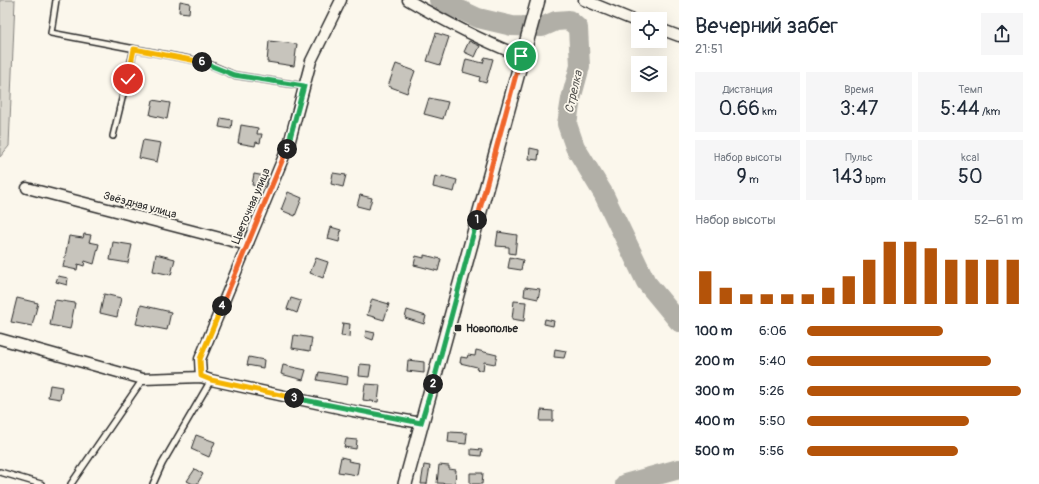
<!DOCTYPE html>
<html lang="ru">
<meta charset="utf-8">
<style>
body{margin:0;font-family:Pangolin,sans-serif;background:#f6f6f7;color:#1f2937;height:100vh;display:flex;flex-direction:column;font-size:15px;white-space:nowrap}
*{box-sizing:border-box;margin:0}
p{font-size:13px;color:#747a83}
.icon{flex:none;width:22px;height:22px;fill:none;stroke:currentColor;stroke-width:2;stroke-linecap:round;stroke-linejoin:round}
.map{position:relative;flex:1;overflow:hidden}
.side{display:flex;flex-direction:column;background:#fff;width:360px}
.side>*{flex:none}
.fabs{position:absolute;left:631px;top:12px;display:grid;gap:8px}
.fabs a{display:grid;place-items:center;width:36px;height:36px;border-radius:0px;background:#fff;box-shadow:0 4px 16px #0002;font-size:20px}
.pin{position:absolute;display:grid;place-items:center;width:34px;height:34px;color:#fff;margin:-17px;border:2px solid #fff;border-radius:50%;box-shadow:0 1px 4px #0007}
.km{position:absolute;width:20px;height:20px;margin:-10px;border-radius:50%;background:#222;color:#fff;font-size:11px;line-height:20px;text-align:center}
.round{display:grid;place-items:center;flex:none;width:42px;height:42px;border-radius:0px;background:#f6f6f7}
.overview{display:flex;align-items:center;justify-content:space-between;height:68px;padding:0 16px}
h1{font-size:22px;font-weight:600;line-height:30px}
.stats{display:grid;grid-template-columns:repeat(3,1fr);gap:6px;height:68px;padding:4px 16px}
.stats div{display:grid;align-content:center;border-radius:0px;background:#f6f6f7;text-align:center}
.stats b{font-size:20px;font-weight:600}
.stats small{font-size:11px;font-weight:400}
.stats p{font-size:11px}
.chart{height:112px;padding:8px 16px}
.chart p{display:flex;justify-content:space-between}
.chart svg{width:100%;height:72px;margin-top:4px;stroke:#b45309;stroke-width:6}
ul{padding:0 16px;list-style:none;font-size:13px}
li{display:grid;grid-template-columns:64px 48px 1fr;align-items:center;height:30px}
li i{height:10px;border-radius:5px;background:#b45309}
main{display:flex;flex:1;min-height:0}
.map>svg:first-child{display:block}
.green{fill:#dddad0;stroke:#84827e}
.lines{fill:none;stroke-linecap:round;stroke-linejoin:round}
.river{stroke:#b1afa7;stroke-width:20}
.building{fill:#c7c4bc;stroke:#2b2b2b}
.lane-casing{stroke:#2b2b2b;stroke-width:8}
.street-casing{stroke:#2b2b2b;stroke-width:13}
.secondary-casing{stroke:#2b2b2b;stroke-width:16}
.lane{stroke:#fbf7ec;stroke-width:5}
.street{stroke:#fbf7ec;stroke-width:10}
.secondary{stroke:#fbf7ec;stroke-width:13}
.split-1-casing{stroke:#fff;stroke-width:8}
.split-2-casing{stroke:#fff;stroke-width:8}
.split-3-casing{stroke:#fff;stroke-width:8}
.split-4-casing{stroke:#fff;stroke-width:8}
.split-5-casing{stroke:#fff;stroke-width:8}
.split-6-casing{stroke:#fff;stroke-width:8}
.split-7-casing{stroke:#fff;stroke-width:8}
.split-1{stroke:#f0652b;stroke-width:5}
.split-2{stroke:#22a559;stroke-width:5}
.split-3{stroke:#22a559;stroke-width:5}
.split-4{stroke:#f5b400;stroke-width:5}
.split-5{stroke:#f0652b;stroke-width:5}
.split-6{stroke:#22a559;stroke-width:5}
.split-7{stroke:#f5b400;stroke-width:5}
.poi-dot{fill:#2b2b2b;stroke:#fbf7ec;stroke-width:1.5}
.labels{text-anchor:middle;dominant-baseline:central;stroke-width:3.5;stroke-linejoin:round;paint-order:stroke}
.street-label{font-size:11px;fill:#2b2b2b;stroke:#fbf7ec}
.poi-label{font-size:11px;font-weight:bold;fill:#2b2b2b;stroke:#fbf7ec;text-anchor:start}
.water-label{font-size:12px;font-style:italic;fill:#5a5956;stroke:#fbf7ec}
</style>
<main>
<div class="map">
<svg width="679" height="484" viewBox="0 0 679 484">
<rect width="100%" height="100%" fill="#fbf7ec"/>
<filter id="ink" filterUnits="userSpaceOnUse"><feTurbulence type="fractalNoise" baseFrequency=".025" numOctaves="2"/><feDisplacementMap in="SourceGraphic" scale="8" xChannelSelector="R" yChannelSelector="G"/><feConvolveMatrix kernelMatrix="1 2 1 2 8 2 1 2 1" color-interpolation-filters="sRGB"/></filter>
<g filter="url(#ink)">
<path class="green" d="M0,0H15L9,146L0,157Z"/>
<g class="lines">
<g class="river">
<path d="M439,0L478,18L512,26L542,27L556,21L569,20L578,28L580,66L571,99L567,124L575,147L603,193L646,282L679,322"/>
<path d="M625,484L679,469"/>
</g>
</g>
<g class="building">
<path d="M180,1L190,3L189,13L179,12Z"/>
<path d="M436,33L449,37L440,65L427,61Z"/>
<path d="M269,41L297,44L294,66L267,62Z"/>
<path d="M469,41L480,46L475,57L464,52Z"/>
<path d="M485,57L493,59L486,83L479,81L480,77L463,72L466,59L483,63Z"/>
<path d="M396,64L415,71L407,93L388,86Z"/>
<path d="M429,98L448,102L443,119L424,114Z"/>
<path d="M153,100L170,103L167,119L150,115Z"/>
<path d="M221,118L232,120L231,129L219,127Z"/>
<path d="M241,125L258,128L257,134H262L260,143L256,142L255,146L238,143Z"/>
<path d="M143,140L161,143L157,162L139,158Z"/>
<path d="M530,148L539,150L538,160L529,159Z"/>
<path d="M333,173L346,175L343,187L331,184Z"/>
<path d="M254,174L265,176L263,187L252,185Z"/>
<path d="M435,176L442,178V176L457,180L454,192L433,187Z"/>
<path d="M288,192L302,198L295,216L281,210Z"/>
<path d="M360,195L372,198L369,209L357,206Z"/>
<path d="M331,227L341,230L339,242L328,239Z"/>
<path d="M498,232L517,235L515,254L509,253V247L496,246Z"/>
<path d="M84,234L91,235L89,242L99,244L94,264L85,261L84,266L78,264L77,270L63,267L69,236L83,238Z"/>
<path d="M113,242L132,245L128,263L110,260Z"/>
<path d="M156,254L175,259L171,275L153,271Z"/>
<path d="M424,255L441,259L438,271L414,265L416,256L424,258Z"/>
<path d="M510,257L523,260L521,270L508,268Z"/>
<path d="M316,258L328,262L323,278L310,273Z"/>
<path d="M58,276L68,278L67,285L56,282Z"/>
<path d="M525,287L540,289L538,299L524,296Z"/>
<path d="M104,294L121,298L117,317L100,313Z"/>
<path d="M17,298L38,303L32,326L11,322Z"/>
<path d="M291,298L301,301L297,313L287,309Z"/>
<path d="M372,299L389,304L384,320L367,315Z"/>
<path d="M55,300L75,303L70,329L50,325Z"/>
<path d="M514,301L526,302L524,321L512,319Z"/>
<path d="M141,305L171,312L167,330L136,324Z"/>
<path d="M407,310L426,316L424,324L405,318Z"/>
<path d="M545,319L554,321L553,326L544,324Z"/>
<path d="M343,323L350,324L349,337L341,336Z"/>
<path d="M366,331L375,333L373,340L365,337Z"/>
<path d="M294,335L312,338L310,351L292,348Z"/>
<path d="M555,349L566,351L564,358L554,357Z"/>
<path d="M476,350L497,355L495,364L484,362L483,371L476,369L477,367L460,363L461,357L467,358L468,355L475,356Z"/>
<path d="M249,357L264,360L263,368L247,365Z"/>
<path d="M408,360L424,362V373L407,371Z"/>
<path d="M360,364L371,365L369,377L359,376Z"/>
<path d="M283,365L306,370L303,380L281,374Z"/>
<path d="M319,372L348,377L347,385L317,380Z"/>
<path d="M365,384L380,385L378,402L363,400Z"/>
<path d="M50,385L62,387L60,399L48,397Z"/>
<path d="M541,410L553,411V421H540Z"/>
<path d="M449,432L467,433L466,444L448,442Z"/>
<path d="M196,435L215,442L209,457L191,449Z"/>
<path d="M346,439L357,440L356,449L344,447Z"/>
<path d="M471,449L482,450L481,456L471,455Z"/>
<path d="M341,457L349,459L348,461L359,463L357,475L338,472Z"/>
<path d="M424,465L430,466L427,484H421Z"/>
<path d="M439,465L449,466V469L456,470L455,484L437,483Z"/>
<path d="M195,469L203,474L197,484H193L187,481Z"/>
<path d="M470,473H483L482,484H470Z"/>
</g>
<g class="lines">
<g class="lane-casing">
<g id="lane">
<path d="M56,0L51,33L204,62L234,75L304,86"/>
<path d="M113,136L134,49"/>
<path d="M0,472L41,484"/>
<path d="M71,484L143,379"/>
<path d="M153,484L162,464L211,380"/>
</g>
</g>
<g class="street-casing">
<g id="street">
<path d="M408,0C444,21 482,41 521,56"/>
<path d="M584,0L638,22"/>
<path d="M660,29L679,36"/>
<path d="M27,188L247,245"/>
<path d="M0,339L143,379L201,377L211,380L353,411L421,423"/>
<path d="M201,377L200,359L289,144L311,61L341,0"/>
</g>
</g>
<g class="secondary-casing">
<path id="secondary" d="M405,484L538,0"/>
</g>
<use href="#lane" class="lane"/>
<use href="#street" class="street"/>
<use href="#secondary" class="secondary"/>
</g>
</g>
<g class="lines" filter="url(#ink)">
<g class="split-1-casing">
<path id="split-1" d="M477,220L521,56"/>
</g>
<g class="split-2-casing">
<path id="split-2" d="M433,384L477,220"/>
</g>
<g class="split-3-casing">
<path id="split-3" d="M294,398L421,423L433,384"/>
</g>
<g class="split-4-casing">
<path id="split-4" d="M222,306L200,359L201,376L211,380L294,398"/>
</g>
<g class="split-5-casing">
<path id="split-5" d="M222,306L287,149"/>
</g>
<g class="split-6-casing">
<path id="split-6" d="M202,62L234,75L304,86L287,149"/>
</g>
<g class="split-7-casing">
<path id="split-7" d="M128,79L134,49L202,62"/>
</g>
<use href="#split-1" class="split-1"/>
<use href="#split-2" class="split-2"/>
<use href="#split-3" class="split-3"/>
<use href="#split-4" class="split-4"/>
<use href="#split-5" class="split-5"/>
<use href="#split-6" class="split-6"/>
<use href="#split-7" class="split-7"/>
</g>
<rect class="poi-dot" x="454" y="324" width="8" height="8" rx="2"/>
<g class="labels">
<g class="street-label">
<text transform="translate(140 205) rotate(15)">Звёздная улица</text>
<text transform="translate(251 206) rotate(-67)">Цветочная улица</text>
</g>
<g class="poi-label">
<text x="466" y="328">Новополье</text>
</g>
<g class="water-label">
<text transform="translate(574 92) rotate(-77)">Стрелка</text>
</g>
</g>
</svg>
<div class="fabs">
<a><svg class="icon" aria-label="locate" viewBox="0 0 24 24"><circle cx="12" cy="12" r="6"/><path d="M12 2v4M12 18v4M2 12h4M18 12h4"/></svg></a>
<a><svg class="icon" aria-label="layers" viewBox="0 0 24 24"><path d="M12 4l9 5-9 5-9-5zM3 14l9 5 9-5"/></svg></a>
</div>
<div class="pin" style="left:521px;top:56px;background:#1e9e55"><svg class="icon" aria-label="arrive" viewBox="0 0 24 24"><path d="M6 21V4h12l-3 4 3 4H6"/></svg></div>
<div class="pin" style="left:128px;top:79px;background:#d93025"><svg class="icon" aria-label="check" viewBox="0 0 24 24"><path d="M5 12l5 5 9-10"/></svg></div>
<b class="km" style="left:477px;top:220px">1</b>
<b class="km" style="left:433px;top:384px">2</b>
<b class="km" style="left:294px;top:398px">3</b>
<b class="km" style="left:222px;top:306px">4</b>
<b class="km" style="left:287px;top:149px">5</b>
<b class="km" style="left:202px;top:62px">6</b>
</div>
<section class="side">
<div class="overview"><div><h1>Вечерний забег</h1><p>21:51</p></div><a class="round"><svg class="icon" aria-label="share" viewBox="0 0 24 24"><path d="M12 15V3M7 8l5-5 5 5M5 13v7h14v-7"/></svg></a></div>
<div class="stats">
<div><p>Дистанция</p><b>0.66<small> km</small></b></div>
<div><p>Время</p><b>3:47</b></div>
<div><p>Темп</p><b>5:44<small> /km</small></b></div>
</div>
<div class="stats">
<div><p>Набор высоты</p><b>9<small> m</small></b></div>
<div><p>Пульс</p><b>143<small> bpm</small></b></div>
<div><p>kcal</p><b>50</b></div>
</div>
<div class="chart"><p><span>Набор высоты</span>52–61 m</p>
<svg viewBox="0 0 160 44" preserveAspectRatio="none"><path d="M5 44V24M15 44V34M25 44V38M35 44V38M45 44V38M55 44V38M65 44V34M75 44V27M85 44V17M95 44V6M105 44V6M115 44V10M125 44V17M135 44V17M145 44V17M155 44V17"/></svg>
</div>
<ul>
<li><b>100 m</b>6:06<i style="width:63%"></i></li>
<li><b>200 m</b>5:40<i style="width:85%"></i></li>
<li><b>300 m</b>5:26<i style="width:99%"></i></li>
<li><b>400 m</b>5:50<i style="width:75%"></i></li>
<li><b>500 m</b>5:56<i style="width:70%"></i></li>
</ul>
</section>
</main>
